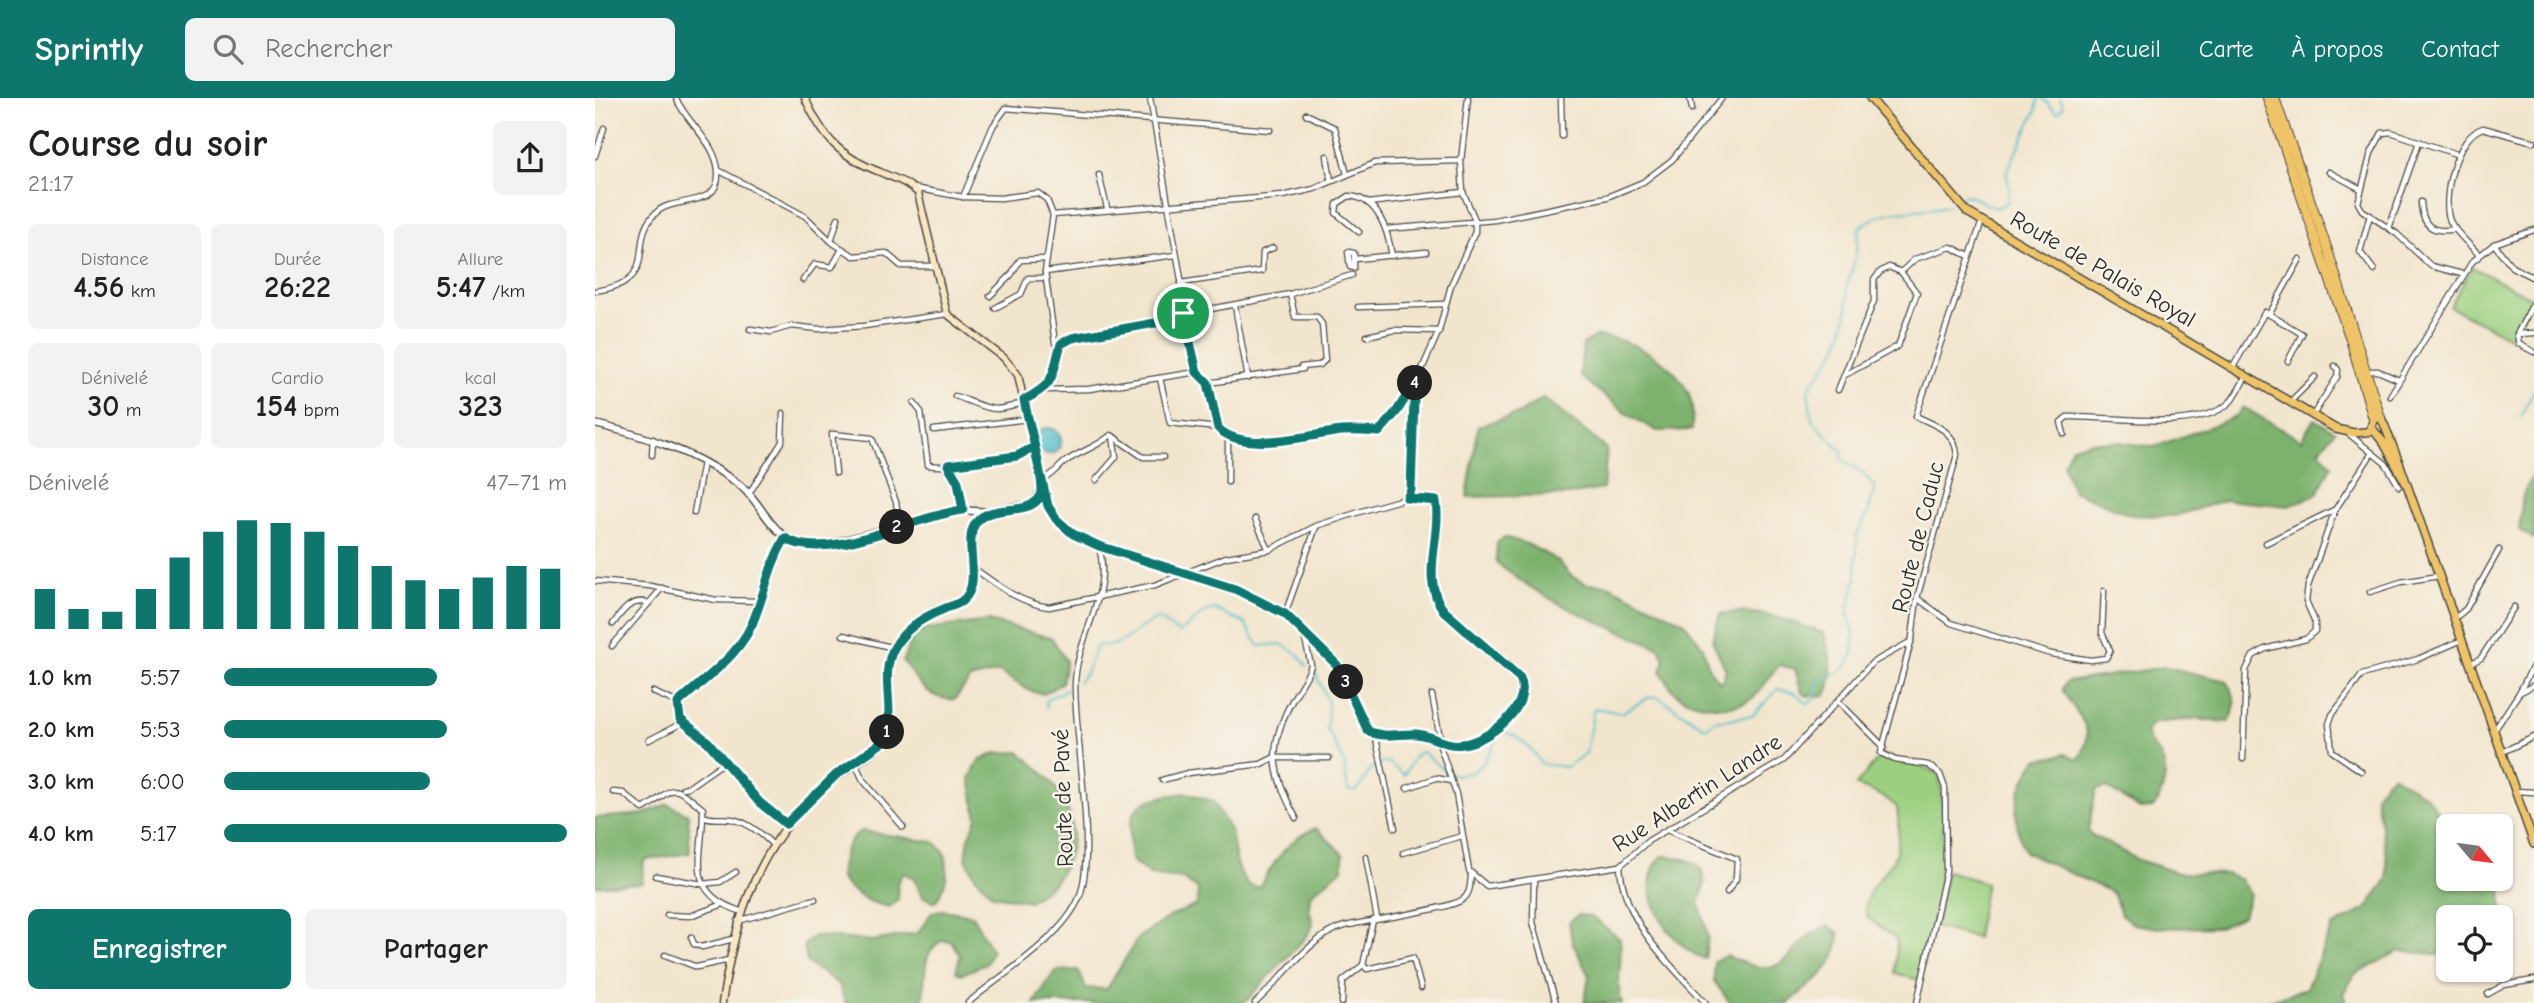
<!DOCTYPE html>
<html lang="fr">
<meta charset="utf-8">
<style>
body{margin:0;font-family:"Comic Neue",sans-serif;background:#f2f2f2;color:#222;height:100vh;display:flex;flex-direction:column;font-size:26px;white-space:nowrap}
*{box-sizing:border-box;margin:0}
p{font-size:23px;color:#767676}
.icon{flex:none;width:38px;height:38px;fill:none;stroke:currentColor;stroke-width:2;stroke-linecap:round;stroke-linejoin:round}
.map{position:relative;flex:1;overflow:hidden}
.side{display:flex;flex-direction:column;background:#fff;width:595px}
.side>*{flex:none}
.needle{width:46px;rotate:119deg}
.controls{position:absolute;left:1841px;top:716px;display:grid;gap:14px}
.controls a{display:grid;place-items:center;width:77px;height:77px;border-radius:10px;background:#fff;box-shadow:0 2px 5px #0004;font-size:35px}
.pin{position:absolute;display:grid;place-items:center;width:60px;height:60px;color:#fff;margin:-30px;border:4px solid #fff;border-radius:50%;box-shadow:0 2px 7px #0007}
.km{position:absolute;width:35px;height:35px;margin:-18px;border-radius:50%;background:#222;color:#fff;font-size:19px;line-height:35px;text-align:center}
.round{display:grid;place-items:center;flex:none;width:74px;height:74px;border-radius:10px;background:#f2f2f2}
.headline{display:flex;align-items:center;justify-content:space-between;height:119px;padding:0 28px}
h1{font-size:38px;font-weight:700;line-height:52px}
.figures{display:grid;grid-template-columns:repeat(3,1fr);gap:10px;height:119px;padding:7px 28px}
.figures div{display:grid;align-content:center;border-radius:10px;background:#f2f2f2;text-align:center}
.figures b{font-size:30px;font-weight:700}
.figures small{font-size:19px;font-weight:400}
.figures p{font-size:19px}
.chart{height:196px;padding:14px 28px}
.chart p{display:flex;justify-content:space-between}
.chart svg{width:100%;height:126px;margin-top:7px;stroke:#0f766e;stroke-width:6}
.button{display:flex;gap:14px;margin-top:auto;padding:14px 28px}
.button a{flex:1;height:80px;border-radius:10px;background:#0f766e;color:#fff;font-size:28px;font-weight:700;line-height:80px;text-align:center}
.button a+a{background:#f2f2f2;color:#222}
ul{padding:0 28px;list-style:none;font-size:23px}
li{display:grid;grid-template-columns:112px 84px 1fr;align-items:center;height:52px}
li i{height:18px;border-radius:9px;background:#0f766e}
header{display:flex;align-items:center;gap:42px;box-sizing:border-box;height:98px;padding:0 35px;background:#0f766e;color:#fff}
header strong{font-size:33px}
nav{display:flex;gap:38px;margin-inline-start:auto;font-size:24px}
.search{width:490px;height:63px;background:#f2f2f2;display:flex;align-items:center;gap:18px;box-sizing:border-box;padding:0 24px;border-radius:10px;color:#767676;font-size:26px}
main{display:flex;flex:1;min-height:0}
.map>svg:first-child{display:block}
.green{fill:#9cd080;stroke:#647e56;stroke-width:2}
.forest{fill:#7db26e;stroke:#546e4c;stroke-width:2}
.water{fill:#50bec9;stroke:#3e747a;stroke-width:2}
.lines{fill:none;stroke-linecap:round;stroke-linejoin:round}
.stream{stroke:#50bec9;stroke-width:2}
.minor-casing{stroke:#494743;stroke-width:7}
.tertiary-casing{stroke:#494743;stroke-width:9}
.secondary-casing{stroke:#494743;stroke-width:9}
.primary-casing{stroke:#494743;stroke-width:10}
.trunk-casing{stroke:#494743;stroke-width:10}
.minor{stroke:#fff;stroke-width:4.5}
.tertiary{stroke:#fff;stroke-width:6}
.secondary{stroke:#f9e7c3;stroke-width:6}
.primary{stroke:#efc469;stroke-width:7}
.trunk{stroke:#efc469;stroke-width:8}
.route-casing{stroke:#fff;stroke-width:14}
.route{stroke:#0f766e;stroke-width:9}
.labels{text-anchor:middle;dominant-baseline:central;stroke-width:5;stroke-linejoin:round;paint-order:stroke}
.street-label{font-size:23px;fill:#2b2b2b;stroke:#f7f3e8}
</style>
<header>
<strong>Sprintly</strong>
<div class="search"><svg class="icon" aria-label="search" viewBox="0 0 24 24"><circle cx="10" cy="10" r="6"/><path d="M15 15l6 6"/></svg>Rechercher</div>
<nav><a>Accueil</a><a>Carte</a><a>À propos</a><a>Contact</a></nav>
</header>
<main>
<section class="side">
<div class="headline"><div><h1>Course du soir</h1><p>21:17</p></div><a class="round"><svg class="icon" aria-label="share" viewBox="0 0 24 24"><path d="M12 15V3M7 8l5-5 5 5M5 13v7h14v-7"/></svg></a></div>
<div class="figures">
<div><p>Distance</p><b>4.56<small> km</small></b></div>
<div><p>Durée</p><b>26:22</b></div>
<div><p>Allure</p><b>5:47<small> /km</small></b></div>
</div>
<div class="figures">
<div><p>Dénivelé</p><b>30<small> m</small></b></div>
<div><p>Cardio</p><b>154<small> bpm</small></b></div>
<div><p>kcal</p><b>323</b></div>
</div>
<div class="chart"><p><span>Dénivelé</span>47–71 m</p>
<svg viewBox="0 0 160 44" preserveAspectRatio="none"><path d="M5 44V30M15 44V37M25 44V38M35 44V30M45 44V19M55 44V10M65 44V6M75 44V7M85 44V10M95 44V15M105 44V22M115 44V27M125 44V30M135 44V26M145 44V22M155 44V23"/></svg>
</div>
<ul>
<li><b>1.0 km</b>5:57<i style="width:62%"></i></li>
<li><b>2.0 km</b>5:53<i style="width:65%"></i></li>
<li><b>3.0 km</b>6:00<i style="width:60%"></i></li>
<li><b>4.0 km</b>5:17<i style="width:100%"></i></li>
</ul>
<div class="button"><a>Enregistrer</a><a>Partager</a></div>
</section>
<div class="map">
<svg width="1939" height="905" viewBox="0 0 1939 905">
<rect width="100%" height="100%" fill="#f7f3e8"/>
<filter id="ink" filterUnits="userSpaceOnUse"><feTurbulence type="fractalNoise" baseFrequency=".0143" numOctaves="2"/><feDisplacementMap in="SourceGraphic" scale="14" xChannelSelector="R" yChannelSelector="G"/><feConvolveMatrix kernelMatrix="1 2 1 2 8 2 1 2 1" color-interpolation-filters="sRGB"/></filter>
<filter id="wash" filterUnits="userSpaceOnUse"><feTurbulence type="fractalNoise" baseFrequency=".00686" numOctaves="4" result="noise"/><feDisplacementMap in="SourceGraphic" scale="28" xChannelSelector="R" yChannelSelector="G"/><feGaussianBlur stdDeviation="1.57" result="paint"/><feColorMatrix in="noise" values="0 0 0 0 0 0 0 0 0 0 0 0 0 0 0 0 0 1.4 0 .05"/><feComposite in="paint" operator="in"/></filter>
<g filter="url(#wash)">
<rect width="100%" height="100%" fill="#f2e5cd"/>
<g class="green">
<path d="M1877,169L1938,201L1916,240L1855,209Z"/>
<path d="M1287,656C1305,666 1327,665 1344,677C1356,753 1343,809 1324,882L1300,875L1302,842L1271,818C1269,785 1287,785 1299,760C1305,745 1304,725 1302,709L1288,698L1261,687Z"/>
<path d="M1352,773L1391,785L1381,840L1340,829Z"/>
</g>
<g class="forest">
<path d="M1001,238C1034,240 1078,262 1093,294C1099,306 1097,319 1097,332L1062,333L1032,316L985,278L988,246Z"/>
<path d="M948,300L1012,351L1008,391L973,397L872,399L883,328L923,316Z"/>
<path d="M1648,309L1706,342L1719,321L1740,333L1724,353L1737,367L1722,396L1694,408L1630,402L1580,418L1536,417L1478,393L1468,366L1477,349L1496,344H1523L1559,349L1641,319Z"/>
<path d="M1939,375V441L1924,432L1928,397Z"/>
<path d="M909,439L932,446L962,462L976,478L991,486L1013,487L1089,524L1108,549L1114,571L1126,585L1131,572L1117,542L1125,516C1159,509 1196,523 1228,535C1236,552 1240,581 1231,597L1213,598L1207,595L1200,571L1185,567C1175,576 1170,588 1161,597C1144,614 1101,610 1083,597C1076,592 1071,581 1066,574L1070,560L1063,549C1006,525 948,504 901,464L902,445Z"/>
<path d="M394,523L457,540L471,563L467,585L449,596L435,593L404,574L375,581L360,601C332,603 323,583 308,563L316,541L330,531Z"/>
<path d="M1571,569L1632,583C1641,596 1642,611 1634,624L1599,621L1558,625L1551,633C1553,645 1559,648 1565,657C1575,674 1568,696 1558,710L1545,711L1511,689L1501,692L1493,732L1497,737L1541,761L1583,775L1632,776L1646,782L1655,796L1648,818L1624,829L1564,830L1538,826L1526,816L1518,795L1430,754C1415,720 1420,692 1441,662L1470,656L1484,661C1504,628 1482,620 1467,591L1471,584Z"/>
<path d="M424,654C468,687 498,730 460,783C454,791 442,797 434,803L398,797L380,778L371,760L374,740L382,720L375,680L384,663L401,655Z"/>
<path d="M1797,677L1831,698L1854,728L1853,780L1905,781L1908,816L1906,824V819H1853V857L1804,853L1760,876L1748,896L1751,905H1664L1711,891L1737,829L1771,811L1792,781V758L1780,696Z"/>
<path d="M592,695L618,703L636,734L642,769L653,787L664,789C679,765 693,740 721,730L748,756V770L715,797L714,811L718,826L712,838L649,905H439L460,873L483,872L491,890L512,891L543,840L574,819L602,807L603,791L587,781L555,777L536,762C531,708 539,701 592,695Z"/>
<path d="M72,706L93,716L95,755L49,762L47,785L0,788V720L49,716Z"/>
<path d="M266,733L339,744L348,752C356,768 351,791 340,804L328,799L318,779L308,775L302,786L303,801L295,809C273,805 259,797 245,780C247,759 249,746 266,733Z"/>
<path d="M1068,758C1101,760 1119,769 1104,804L1113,838L1110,861C1076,850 1034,787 1068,758Z"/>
<path d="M348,812L377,817L397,853L391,866L367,876L361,874L365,858L357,844L348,842C323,856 333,880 327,905H250L244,886L212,865L209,847L219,838L278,843L323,835L337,814Z"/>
<path d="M983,817L996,818L1025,841C1028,859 1020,892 1027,905H989L994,878L977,843L974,824Z"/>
<path d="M1234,828L1244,835C1244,870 1218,883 1194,905H1135L1119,883V863L1132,858C1203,891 1186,843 1234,828Z"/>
</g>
<circle class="water" cx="453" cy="343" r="13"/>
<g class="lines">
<g class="stream">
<path d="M1447,0L1462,15L1468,9L1465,0"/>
<path d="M1365,99L1373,97L1400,110L1412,105L1415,90L1411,75L1441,13L1443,0"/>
<path d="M1926,318L1939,292"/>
<path d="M719,571L733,604L732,631L749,664L753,693H761C774,681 773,664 793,664L809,677L820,657L827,654L852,674"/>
<path d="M483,584L492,573L501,549C507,546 511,548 518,547C534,543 545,525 565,521L584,535L610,514L619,511L649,525L664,548L686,546L703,556L712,568"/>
<path d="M451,610V602L472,591"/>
<path d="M857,676C888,681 893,655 906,634C921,633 940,654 946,666L971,669L991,655L999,610L1026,615L1055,599H1063L1111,630L1119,623L1157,618L1183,591L1200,595L1213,606L1222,599C1218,579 1231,582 1244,574C1263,562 1262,533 1252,517L1261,480L1262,436L1273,415L1280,389L1269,376L1247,361V353L1217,322L1213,292L1243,249L1252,216V187L1260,162L1264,131C1286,107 1328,116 1355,107"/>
</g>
</g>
</g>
<g filter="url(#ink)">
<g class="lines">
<g class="minor-casing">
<g id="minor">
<path d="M966,0L967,38"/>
<path d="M1095,0L1097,11"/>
<path d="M711,16L740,30L752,76"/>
<path d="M1861,56L1796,34L1787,35L1776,55L1763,105L1767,112L1802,136L1836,168L1867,176"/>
<path d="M0,58L9,30"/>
<path d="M732,58L736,83"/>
<path d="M123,72L210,118L238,145L259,158L291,155L306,168H341"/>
<path d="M1734,74L1766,91"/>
<path d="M504,77L512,110"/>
<path d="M319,90L368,99L406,100L443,95L452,102L458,117"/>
<path d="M368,99L398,28L411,10L675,32"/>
<path d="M1826,104C1827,127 1836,136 1860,131"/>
<path d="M773,105L868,94"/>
<path d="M1775,117L1765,154L1779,172"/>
<path d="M1794,130L1824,44"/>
<path d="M792,131L900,122L1012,99L1048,84L1077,62L1127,0"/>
<path d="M764,134L741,115L742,106L754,98C784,100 793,134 797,158"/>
<path d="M236,143L243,120"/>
<path d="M1899,146L1917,169L1939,180"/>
<path d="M753,154L759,155V170L755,169Z"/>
<path d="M1884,157C1875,146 1861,136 1855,123C1846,100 1861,38 1888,30L1939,44"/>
<path d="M760,161L831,154"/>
<path d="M450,174L581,157"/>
<path d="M1306,174L1320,161L1356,149L1374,158"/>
<path d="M208,182L220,166L237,169L247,151"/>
<path d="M586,185L667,173L668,154L678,150"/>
<path d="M0,193C71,183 28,142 63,113C81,98 126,111 123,73C121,44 91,25 81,0"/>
<path d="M695,196L700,219H722L727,226L730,262L725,267L706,269"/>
<path d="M395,198L416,177L425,162L450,161"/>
<path d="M1939,204L1922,236L1924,246L1939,254"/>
<path d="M640,208L653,280"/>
<path d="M763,209L850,206"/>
<path d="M400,210L426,196L433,180H450"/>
<path d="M1675,215L1705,161"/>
<path d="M589,216L695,196L757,177"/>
<path d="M591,216L602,274L613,285L623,330C648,356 714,337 746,333C758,332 771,333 784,334L802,313L821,283"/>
<path d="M155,231L176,234L196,228L224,231L269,228L352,216"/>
<path d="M1922,236L1939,235"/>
<path d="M772,238L799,232L844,233"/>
<path d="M465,250L460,245L450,174L458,117L688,98L719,91L780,65L866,63"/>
<path d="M1638,269L1670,214L1707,236L1693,263"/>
<path d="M1773,273H1783L1804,282"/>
<path d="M565,280L575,325L623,330"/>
<path d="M613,285L708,271"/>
<path d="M449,292L494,291L602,274"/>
<path d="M1243,292L1279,203V182L1285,174L1294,169L1306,174L1322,195L1303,248L1250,277"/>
<path d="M360,298C373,302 389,311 402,311C421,310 450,296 459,280C465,268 461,253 469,243L577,222L588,215L590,205L555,0"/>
<path d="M1795,298L1877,164L1899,146L1939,132"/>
<path d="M1696,303L1720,279"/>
<path d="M319,305L326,314L333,367C355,371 418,360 439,349"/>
<path d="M1718,317L1742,279L1743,272L1740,268"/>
<path d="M339,332L433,321"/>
<path d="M1469,336L1466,324L1472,319C1513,317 1601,335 1634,305C1641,299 1646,287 1651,278"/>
<path d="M1754,336L1791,366L1804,388"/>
<path d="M633,337V384"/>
<path d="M57,357L58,341"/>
<path d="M352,369L363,384L368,412"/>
<path d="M241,375L237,336L277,340L301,404L305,428"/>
<path d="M447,382C459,378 463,368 473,362C488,352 500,350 516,337L548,359H568"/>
<path d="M501,382L521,359L518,338"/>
<path d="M448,393L461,421L478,436L504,448L640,491L690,516L742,567L773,633C797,644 821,631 844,645L861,696L874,773L892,788L1025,768L1053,743L1189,662L1277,565L1315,544"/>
<path d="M153,397L187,344L188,315"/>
<path d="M812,399L816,388L819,301L823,280L844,233L856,187L880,134V122L868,94L866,63L873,0"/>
<path d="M99,415L108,364"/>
<path d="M660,421L674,452"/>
<path d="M1671,445L1739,412"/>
<path d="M377,469C401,486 424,505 454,509L560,487L631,459L674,452L721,428L780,409L812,400L838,401L842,405C843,433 830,471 839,496C850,530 924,561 928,589C920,628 883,650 844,645"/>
<path d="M0,483L55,488L121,502L164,503"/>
<path d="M1775,494L1806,484L1844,478"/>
<path d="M1322,500L1356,525L1456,556L1496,562L1511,560L1515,553L1507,535L1509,493"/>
<path d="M690,516L721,429"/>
<path d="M1860,520L1871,511L1904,452"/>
<path d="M18,526C28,512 36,500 54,505"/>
<path d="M248,537L299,550"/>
<path d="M17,548L67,490"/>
<path d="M1875,566L1886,560L1919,509"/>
<path d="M58,594L83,605C112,578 147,556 161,516C172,487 174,468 190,440"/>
<path d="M1924,595L1939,566"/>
<path d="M837,597L846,645"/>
<path d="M1243,603L1289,649"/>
<path d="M83,605L85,621L113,644L164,704L191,726"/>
<path d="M1899,633L1924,595L1939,587"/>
<path d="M780,636L800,730"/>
<path d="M54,642L89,624"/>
<path d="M1907,654L1939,639"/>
<path d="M1648,661L1651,572L1658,558L1670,551L1711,541L1720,533V524L1711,503L1713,488L1740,412L1777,355"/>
<path d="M260,665L268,682L308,729"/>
<path d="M1766,673L1737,653L1734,626L1737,617L1767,577L1823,561L1867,542"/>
<path d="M567,682L593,675L666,666L678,660H734"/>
<path d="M88,690L94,689L128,665"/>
<path d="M812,690L841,680L856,683"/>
<path d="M1921,693L1939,694"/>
<path d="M18,694L28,695L48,711C80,693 72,680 108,711C109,758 87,794 145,813"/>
<path d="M108,718C119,723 125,719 137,721C152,724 166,735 177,746"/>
<path d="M701,720C676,673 672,648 698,601C704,590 713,579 716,567L708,533"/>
<path d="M1072,732L1142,761L1141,781L1132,794"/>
<path d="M808,755L867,738"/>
<path d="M771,759L782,821"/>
<path d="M1025,768C1028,824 1075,867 1111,905"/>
<path d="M61,778L107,786L125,784L141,774"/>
<path d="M939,782L938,824L961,905"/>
<path d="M72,817L95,818L126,807"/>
<path d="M143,823L220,801"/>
<path d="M96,839L99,846L107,849L138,841"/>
<path d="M70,857L102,869L134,862"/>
<path d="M768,867L772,871L818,860L826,890"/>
<path d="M1893,896L1909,887L1939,882"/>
<path d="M373,905C405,877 467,841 484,800C502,755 480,641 480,588C480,540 518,497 504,449"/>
<path d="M660,905C687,882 715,837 750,828C774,822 851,812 867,802C876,796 875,786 876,777"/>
<path d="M747,905L748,883L768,867L778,822"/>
<path d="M1322,905L1351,773L1350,690L1345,676L1333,667L1300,662L1286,655L1317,540L1322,500L1362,357C1360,332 1341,328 1321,318L1387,123"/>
</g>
</g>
<g class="tertiary-casing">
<path id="tertiary" d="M0,326C52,339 93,351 138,382C173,405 172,446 223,449L363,412L396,414"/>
</g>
<g class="secondary-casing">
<path id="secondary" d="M127,905C140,820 161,750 227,690C244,674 279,659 290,640C301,613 286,583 296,556C305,534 326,520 347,512C355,508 365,507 371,500C389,479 363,445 382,423C394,409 420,410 437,406L448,390L423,277L409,260L352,216L323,95C313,84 298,80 285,74C244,58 228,40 210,0"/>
</g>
<g class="primary-casing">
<g id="primary">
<path d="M1275,0L1372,114L1741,331L1759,335L1779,333"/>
<path d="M1812,387L1789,345L1776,329L1779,320H1786C1790,326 1800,356 1805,367L1939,746"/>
</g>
</g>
<g class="trunk-casing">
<g id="trunk">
<path d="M1672,0L1755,241L1778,321"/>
<path d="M1680,0L1734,155L1786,320"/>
</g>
</g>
<use href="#minor" class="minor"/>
<use href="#tertiary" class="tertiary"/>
<use href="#secondary" class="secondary"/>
<use href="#primary" class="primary"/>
<use href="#trunk" class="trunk"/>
</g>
</g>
<g class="lines" filter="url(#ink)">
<g class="route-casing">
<path id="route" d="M588,215L577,222L477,240L466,246C456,278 463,284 429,302C432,318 451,387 446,397C434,422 390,401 378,430C370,451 387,486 368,502C363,507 355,508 349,511C328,519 310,530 299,550C283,579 303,614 288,644L241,677L191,726L164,704L113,644L85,621L83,605C112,578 148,556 161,516C172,487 174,468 190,440C231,467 320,417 368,412L363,384L353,367L422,358L439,349L448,387L453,408L461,421L478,436L504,448L640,491L690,516L742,567L773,633C789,641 804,635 821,636C838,637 850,649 868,646C893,643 938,609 925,580L849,513C824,480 847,440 841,403L812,400L816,392L819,301L823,280L802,313L784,334C771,333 758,332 746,333C714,337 648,356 623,330L613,285L602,274L588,215"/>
</g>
<use href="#route" class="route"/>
</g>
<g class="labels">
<g class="street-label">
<text transform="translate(1508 171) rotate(30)">Route de Palais Royal</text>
<text transform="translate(1323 439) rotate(-76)">Route de Caduc</text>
<text transform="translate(1102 695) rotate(-33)">Rue Albertin Landre</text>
<text transform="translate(468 700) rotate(-92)">Route de Pavé</text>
</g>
</g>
</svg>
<div class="controls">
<a><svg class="needle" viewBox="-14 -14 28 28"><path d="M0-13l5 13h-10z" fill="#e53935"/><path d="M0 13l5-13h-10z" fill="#767676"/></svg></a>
<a><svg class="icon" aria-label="locate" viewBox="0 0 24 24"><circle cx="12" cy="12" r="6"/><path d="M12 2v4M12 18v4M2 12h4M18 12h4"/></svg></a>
</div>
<div class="pin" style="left:588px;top:215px;background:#1e9e55"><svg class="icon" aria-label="arrive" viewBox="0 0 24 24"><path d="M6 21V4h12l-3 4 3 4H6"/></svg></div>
<b class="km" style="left:292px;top:634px">1</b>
<b class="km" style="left:302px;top:429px">2</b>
<b class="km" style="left:751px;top:584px">3</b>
<b class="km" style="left:820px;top:285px">4</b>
</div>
</main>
